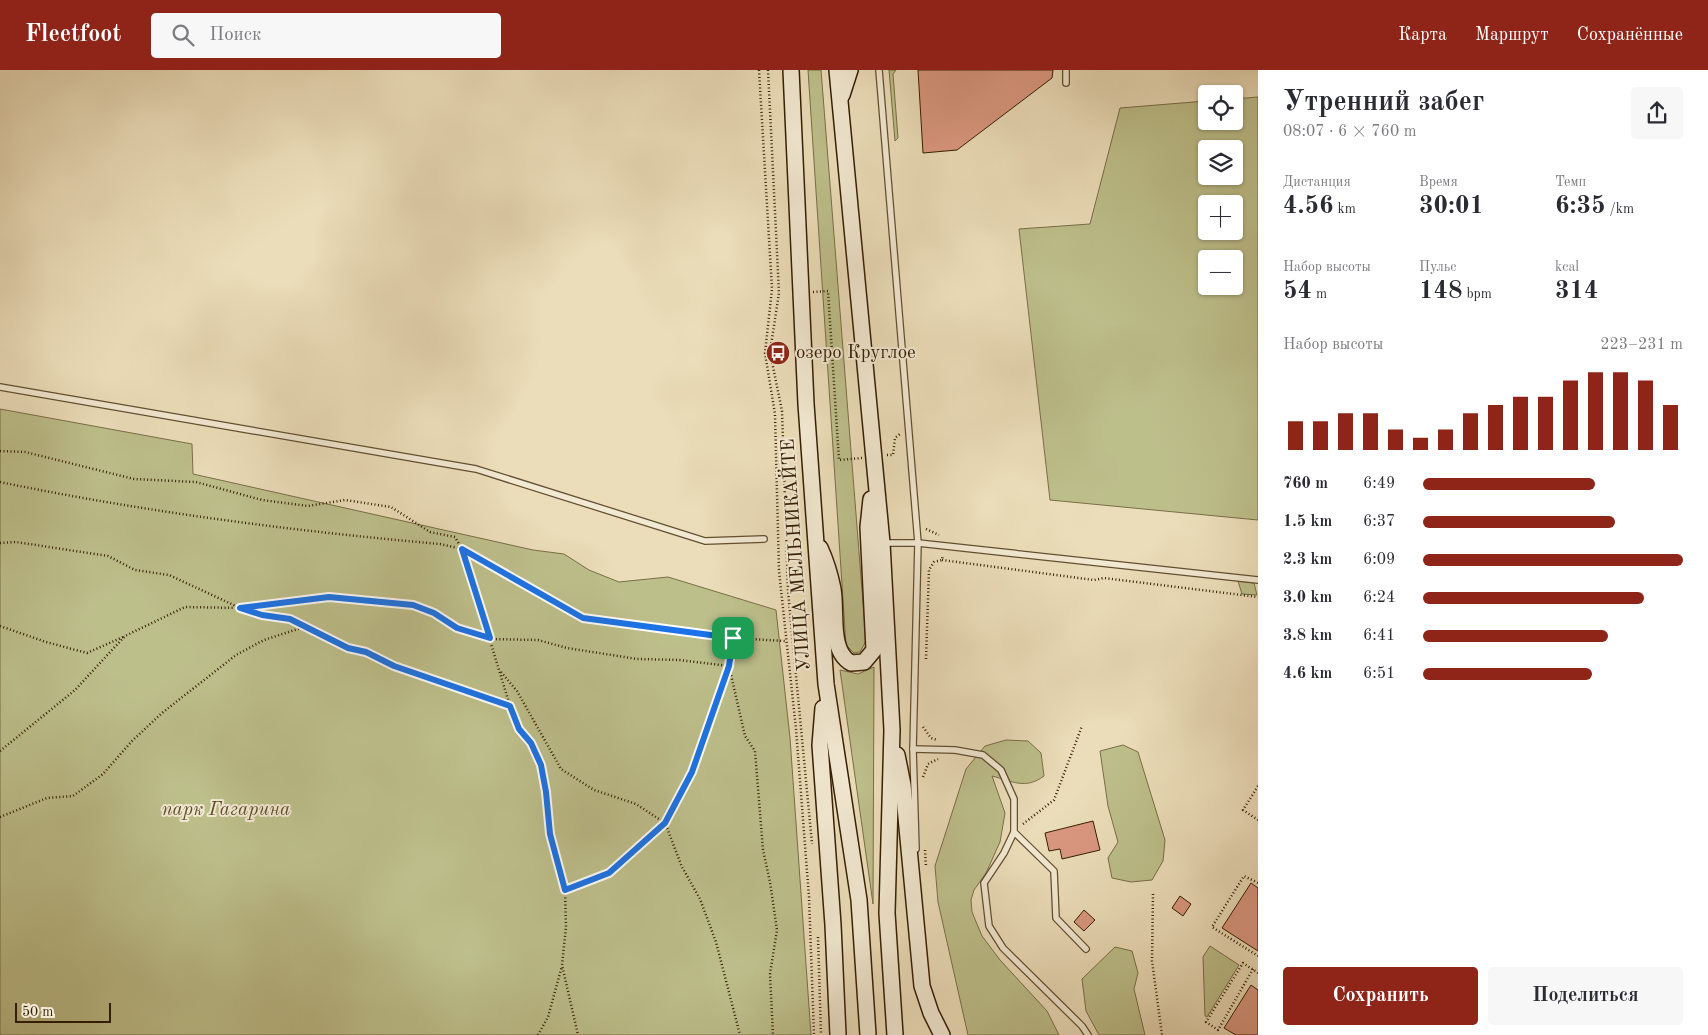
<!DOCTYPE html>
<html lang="ru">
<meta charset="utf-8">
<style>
body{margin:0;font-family:"Old Standard TT",serif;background:#f7f7f7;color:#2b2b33;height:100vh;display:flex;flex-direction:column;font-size:19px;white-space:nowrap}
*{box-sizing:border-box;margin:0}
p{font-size:16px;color:#7c7c81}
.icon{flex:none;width:28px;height:28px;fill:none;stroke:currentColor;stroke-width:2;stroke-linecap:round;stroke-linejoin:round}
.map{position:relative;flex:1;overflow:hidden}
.panel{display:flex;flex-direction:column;background:#fff;width:450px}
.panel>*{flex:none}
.controls{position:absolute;left:1198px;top:15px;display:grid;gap:10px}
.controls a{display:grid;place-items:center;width:45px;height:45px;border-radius:5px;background:#fff;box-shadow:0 1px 4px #0004;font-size:25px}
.scale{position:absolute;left:15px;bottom:12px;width:96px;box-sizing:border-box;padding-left:5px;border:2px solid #351e03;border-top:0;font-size:14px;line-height:18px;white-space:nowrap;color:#351e03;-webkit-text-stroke:4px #f2e9d2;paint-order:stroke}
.pin{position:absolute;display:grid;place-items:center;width:42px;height:42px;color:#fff;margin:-21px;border-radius:10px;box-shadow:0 2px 8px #0006}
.round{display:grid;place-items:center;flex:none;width:52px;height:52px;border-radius:5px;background:#f7f7f7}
.headline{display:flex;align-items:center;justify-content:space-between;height:85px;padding:0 25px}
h1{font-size:28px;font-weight:700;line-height:38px}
.stats{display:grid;grid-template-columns:repeat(3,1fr);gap:8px;height:85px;padding:5px 25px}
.stats div{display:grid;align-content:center}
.stats b{font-size:25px;font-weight:700}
.stats small{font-size:14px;font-weight:400}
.stats p{font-size:14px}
.chart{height:140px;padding:10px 25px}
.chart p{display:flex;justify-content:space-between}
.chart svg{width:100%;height:90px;margin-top:5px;stroke:#8f2418;stroke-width:6}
.primary-button{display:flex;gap:10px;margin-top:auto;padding:10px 25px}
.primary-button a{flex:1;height:58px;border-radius:5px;background:#8f2418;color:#fff;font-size:20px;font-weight:700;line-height:58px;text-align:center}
.primary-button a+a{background:#f7f7f7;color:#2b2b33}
ul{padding:0 25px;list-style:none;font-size:16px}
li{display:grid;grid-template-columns:80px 60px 1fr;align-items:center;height:38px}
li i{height:12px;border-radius:6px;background:#8f2418}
header{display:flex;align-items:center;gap:30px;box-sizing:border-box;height:70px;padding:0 25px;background:#8f2418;color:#fff}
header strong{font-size:24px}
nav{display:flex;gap:28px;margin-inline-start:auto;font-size:18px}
.search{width:350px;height:45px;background:#f7f7f7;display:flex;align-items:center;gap:12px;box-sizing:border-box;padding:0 18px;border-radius:5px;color:#7c7c81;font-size:19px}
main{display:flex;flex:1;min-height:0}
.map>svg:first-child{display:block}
.green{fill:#bdbf8b;stroke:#796e47;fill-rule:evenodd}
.building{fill:#da9880;stroke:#351e03}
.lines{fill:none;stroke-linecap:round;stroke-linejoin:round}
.lane-casing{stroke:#624e30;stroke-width:8}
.secondary-casing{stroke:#351e03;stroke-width:18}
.path{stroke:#351e03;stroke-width:2.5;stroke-dasharray:1 2.5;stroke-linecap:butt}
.lane{stroke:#f2e9d2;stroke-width:5.5}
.secondary{stroke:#f2e9d2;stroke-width:15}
.route-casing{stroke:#fff;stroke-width:10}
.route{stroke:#1a73e8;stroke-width:6}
.labels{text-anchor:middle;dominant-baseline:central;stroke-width:4;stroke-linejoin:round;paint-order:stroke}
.poi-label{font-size:19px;fill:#351e03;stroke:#f2e9d2;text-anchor:start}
.street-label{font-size:19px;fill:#351e03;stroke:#f2e9d2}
.park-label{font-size:19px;font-style:italic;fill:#5e4e2c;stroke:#f2e9d2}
</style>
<header>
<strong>Fleetfoot</strong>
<div class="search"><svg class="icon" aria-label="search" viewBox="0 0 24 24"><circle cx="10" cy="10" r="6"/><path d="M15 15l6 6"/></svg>Поиск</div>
<nav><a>Карта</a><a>Маршрут</a><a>Сохранённые</a></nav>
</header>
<main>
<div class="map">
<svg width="1258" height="965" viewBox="0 0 1258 965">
<rect width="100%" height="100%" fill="#ebddb9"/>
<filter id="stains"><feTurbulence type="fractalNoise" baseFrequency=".004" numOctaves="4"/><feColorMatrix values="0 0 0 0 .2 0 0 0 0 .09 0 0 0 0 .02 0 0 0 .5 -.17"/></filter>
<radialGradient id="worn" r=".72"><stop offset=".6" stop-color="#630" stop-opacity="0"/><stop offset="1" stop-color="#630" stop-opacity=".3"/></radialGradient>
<g class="green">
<path d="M808,0H821L866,571L860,582L854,583L846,575Z"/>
<path d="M889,0H896L893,4L898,68L895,71Z"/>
<path d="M1258,27V450L1050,430L1019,159L1090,154L1120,38L1206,31V51H1234V29ZM1206,79H1234V106H1206ZM1206,134H1234V161H1206ZM1206,189H1234V216H1206Z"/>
<path d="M0,339L192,374L193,404L533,480L564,484L589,500L619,512L668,507L776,540L790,668L811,965H0Z"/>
<path d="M1238,511L1254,513L1257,525L1242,524Z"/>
<path d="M874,597L873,834L840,600L858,604Z"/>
<path d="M1006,670L1028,671L1041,683L1044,706C1025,720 1012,711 992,706L1005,743L1000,772L986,803L974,820L971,830L972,842L982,866L1000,890L1047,941L1059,965H968L938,832L935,796L966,699L985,676Z"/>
<path d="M1123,675L1138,682L1165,770L1163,791L1152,810L1131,812L1112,808L1108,788L1118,772L1108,736L1100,681Z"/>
<path d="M1210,876L1239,895L1207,947L1205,946L1203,887Z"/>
<path d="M1115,877L1132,881L1138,903L1134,919L1145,965H1099L1086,941L1082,909Z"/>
</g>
<g class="building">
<path d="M918,0H1053L1052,8L957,80L923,83Z"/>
<path d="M1093,751L1100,780L1062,789L1060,779L1049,781L1045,763Z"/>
<path d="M1251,813L1258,818V881L1222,858Z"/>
<path d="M1180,826L1191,834L1183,846L1172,838Z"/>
<path d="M1084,840L1095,850L1084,861L1074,852Z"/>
<path d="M1251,915L1258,920V965H1236L1224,958Z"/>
</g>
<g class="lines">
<g class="lane-casing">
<g id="lane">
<path d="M879,0L918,473L913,679L916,779"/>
<path d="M1066,13V0"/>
<path d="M0,317L476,399L705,471L764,469"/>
<path d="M882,473H918L1258,510"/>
<path d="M913,679L955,680L983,685L1001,700L1014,729V762L1004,783L984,813L989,856L1003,878L1082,956L1088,965"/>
<path d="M1014,762L1054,801L1056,848L1086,879"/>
</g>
</g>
<g class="secondary-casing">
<g id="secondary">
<path d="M791,0L806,334L826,614L859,830L868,965"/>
<path d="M837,0L882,473L892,660L887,843L895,965"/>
<path d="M842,25L850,0"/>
<path d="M820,478C826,491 830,504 833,519C837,541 829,581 851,593L864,592L874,580L868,457L871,429"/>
<path d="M823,638L820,675L833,855L838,965"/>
<path d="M897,685L903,715L922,916L931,943L942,965"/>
</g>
</g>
<g class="path">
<path d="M759,0L772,219L765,283L775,344L779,501L796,659L809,827L814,965"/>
<path d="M768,0L779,223L770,282L782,341L788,521L812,774"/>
<path d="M813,222L828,221L839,390L862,388"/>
<path d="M0,381L25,382L134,409L196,412L262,430L308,436L345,430L391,437L430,462L455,467L462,479L510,636L519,659L531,673L541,695L546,721L550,764L565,820L566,857L562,895L578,965"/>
<path d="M887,385H893L895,368L900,364"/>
<path d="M0,412C145,442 293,461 440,474L462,479L583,548L733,568L785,571"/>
<path d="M926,459L939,465"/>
<path d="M0,473L16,472L108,486L135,500L169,505L240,538L262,545L290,549L348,578L367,582L394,596L510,636"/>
<path d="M942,490L1094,510L1104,508L1258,527"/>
<path d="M0,556L46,572L87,583L123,567"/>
<path d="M926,589L929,500L934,492L942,490L943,485"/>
<path d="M501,602L517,621L561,699L594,720L636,734L665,753L682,797L700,829L716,872L740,965"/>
<path d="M923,657L931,668L937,670"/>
<path d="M0,681L75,620L125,566L185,537L240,538L329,527L413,535L433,543L457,558L490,569L538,570L567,578L637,589L679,590L729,596L745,666L755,681L763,780L770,812L777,860L770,904L773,965"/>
<path d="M923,707L928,694L938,689"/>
<path d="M1258,716L1243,740L1258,750"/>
<path d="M0,747L47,728L73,726L103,704L132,671L162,643L236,585L264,570L304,557"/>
<path d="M1023,754L1054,730L1082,656"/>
<path d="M925,780L926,797"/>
<path d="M1258,813L1244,806L1212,857L1258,886"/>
<path d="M565,820L609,803L665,753L692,703L729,596L733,568"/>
<path d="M1153,824L1152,891L1162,965"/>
<path d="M818,867L821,965"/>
<path d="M1253,899L1218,960L1206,952L1243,893L1258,903"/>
<path d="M538,965L548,947L562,896"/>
</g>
<use href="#lane" class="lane"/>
<use href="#secondary" class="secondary"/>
</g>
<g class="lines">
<g class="route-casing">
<path id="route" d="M462,479L583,548L733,568L729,596L692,702L665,753L609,803L565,820L550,764L546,722L541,695L531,673L519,659L510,636L394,596L366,582L348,578L290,549L262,545L240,538L329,527L413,535L434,543L457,558L490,568Z"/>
</g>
<use href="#route" class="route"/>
</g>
<defs>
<g id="bus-disc" transform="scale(1.25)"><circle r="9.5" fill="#8f2418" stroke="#f2e9d2"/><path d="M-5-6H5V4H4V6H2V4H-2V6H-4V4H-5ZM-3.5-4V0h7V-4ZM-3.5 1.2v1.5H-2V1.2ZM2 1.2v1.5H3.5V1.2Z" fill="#fff"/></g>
</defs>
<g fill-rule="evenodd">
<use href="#bus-disc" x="778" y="283"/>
</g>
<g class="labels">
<g class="poi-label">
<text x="796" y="283">озеро Круглое</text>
</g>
<g class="street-label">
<text transform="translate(797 485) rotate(-94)">УЛИЦА МЕЛЬНИКАЙТЕ</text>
</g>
<g class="park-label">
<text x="226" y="740">парк Гагарина</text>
</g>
</g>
<rect width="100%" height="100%" filter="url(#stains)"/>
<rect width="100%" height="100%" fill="url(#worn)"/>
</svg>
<div class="controls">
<a><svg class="icon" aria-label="locate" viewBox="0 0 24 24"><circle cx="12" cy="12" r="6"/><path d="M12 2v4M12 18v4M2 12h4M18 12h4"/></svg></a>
<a><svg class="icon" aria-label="layers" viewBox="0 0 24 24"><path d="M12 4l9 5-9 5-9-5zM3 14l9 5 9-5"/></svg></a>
<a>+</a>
<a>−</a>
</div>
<div class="scale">50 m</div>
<div class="pin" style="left:733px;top:568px;background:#1e9e55"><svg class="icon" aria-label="arrive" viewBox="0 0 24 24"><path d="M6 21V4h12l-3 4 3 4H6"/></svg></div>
</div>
<section class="panel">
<div class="headline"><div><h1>Утренний забег</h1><p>08:07 · 6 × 760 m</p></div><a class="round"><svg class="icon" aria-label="share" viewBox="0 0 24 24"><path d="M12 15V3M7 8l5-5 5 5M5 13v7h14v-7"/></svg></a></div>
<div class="stats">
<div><p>Дистанция</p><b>4.56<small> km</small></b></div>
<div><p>Время</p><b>30:01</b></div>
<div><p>Темп</p><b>6:35<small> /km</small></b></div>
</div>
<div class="stats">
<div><p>Набор высоты</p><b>54<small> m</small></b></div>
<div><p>Пульс</p><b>148<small> bpm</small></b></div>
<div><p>kcal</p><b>314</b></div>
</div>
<div class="chart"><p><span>Набор высоты</span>223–231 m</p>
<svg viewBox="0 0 160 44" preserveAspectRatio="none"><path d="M5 44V30M15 44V30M25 44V26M35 44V26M45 44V34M55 44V38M65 44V34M75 44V26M85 44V22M95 44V18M105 44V18M115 44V10M125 44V6M135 44V6M145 44V10M155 44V22"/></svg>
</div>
<ul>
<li><b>760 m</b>6:49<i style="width:66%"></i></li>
<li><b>1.5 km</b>6:37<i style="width:74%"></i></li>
<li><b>2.3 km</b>6:09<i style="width:100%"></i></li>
<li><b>3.0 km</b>6:24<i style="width:85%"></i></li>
<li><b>3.8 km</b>6:41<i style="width:71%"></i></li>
<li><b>4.6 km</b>6:51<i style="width:65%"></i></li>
</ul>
<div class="primary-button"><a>Сохранить</a><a>Поделиться</a></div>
</section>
</main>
